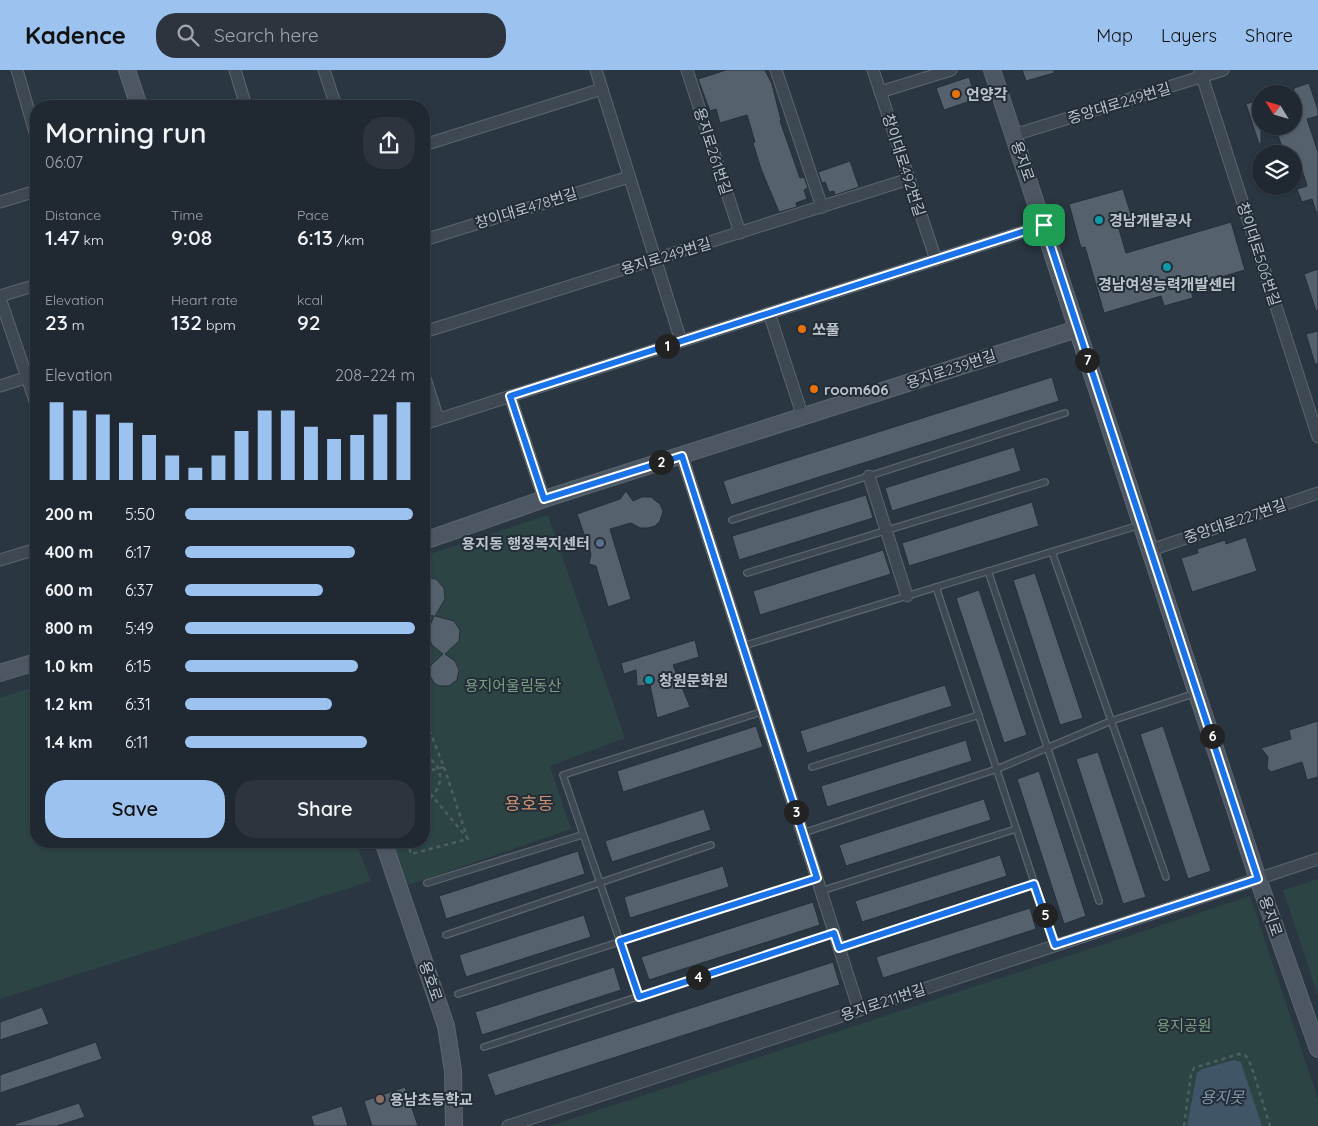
<!DOCTYPE html>
<meta charset="utf-8">
<style>
body{margin:0;font-family:Quicksand,"Noto Sans KR",sans-serif;background:#2d343e;color:#f1f3f6;height:100vh;display:flex;flex-direction:column;font-size:19px;white-space:nowrap}
*{box-sizing:border-box;margin:0}
p{font-size:16px;color:#a2a6ac}
.icon{flex:none;width:28px;height:28px;fill:none;stroke:currentColor;stroke-width:2;stroke-linecap:round;stroke-linejoin:round}
.map{position:relative;flex:1;overflow:hidden}
.sheet{position:absolute;left:30px;top:30px;width:400px;height:748px;display:flex;flex-direction:column;background:#202832;border-radius:20px;box-shadow:0 1px 4px #0004,0 0 0 1px #3d444d}
.sheet>*{flex:none}
.needle{width:32px;rotate:307deg}
.tools{position:absolute;left:1252px;top:15px;display:grid;gap:10px}
.tools a{display:grid;place-items:center;width:50px;height:50px;border-radius:50%;background:#202832;box-shadow:0 1px 4px #0004,0 0 0 1px #3d444d;font-size:25px}
.pin{position:absolute;display:grid;place-items:center;width:42px;height:42px;color:#fff;margin:-21px;border-radius:10px;box-shadow:0 2px 8px #0006}
.km{position:absolute;width:25px;height:25px;margin:-12px;border-radius:50%;background:#222;color:#fff;font-size:14px;line-height:25px;text-align:center}
.round{display:grid;place-items:center;flex:none;width:52px;height:52px;border-radius:20px;background:#2d343e}
.overview{display:flex;align-items:center;justify-content:space-between;height:85px;padding:0 15px}
h1{font-size:28px;font-weight:600;line-height:38px}
.metrics{display:grid;grid-template-columns:repeat(3,1fr);gap:8px;height:85px;padding:5px 15px}
.metrics div{display:grid;align-content:center}
.metrics b{font-size:21px;font-weight:600}
.metrics small{font-size:14px;font-weight:400}
.metrics p{font-size:14px}
.chart{height:140px;padding:10px 15px}
.chart p{display:flex;justify-content:space-between}
.chart svg{width:100%;height:90px;margin-top:5px;stroke:#9cc3f0;stroke-width:6}
.button{display:flex;gap:10px;margin-top:auto;padding:10px 15px}
.button a{flex:1;height:58px;border-radius:20px;background:#9cc3f0;color:#111;font-size:20px;font-weight:600;line-height:58px;text-align:center}
.button a+a{background:#2d343e;color:#f1f3f6}
ul{padding:0 15px;list-style:none;font-size:16px}
li{display:grid;grid-template-columns:80px 60px 1fr;align-items:center;height:38px}
li i{height:12px;border-radius:6px;background:#9cc3f0}
header{display:flex;align-items:center;gap:30px;box-sizing:border-box;height:70px;padding:0 25px;background:#9cc3f0;color:#111}
header strong{font-size:24px}
nav{display:flex;gap:28px;margin-inline-start:auto;font-size:18px}
.search{width:350px;height:45px;background:#2d343e;display:flex;align-items:center;gap:12px;box-sizing:border-box;padding:0 18px;border-radius:20px;color:#a2a6ac;font-size:19px}
.map>svg:first-child{display:block}
.green{fill:#2d4444}
.water{fill:#415569}
.building{fill:#56616e;stroke:#252f39}
.lines{fill:none;stroke-linecap:round;stroke-linejoin:round}
.lane-casing{stroke:#5c666f;stroke-width:8}
.street-casing{stroke:#5c666f;stroke-width:13}
.secondary-casing{stroke:#5c666f;stroke-width:18}
.path{stroke:#4c6061;stroke-width:2.5;stroke-dasharray:4 4;stroke-linecap:butt}
.lane{stroke:#3e4852;stroke-width:5.5}
.street{stroke:#3e4852;stroke-width:11}
.secondary{stroke:#4d5764;stroke-width:16}
.route-casing{stroke:#fff;stroke-width:10}
.route{stroke:#1a73e8;stroke-width:6}
.food-dot{fill:#e8710a;stroke:#232d37;stroke-width:2}
.culture-dot{fill:#0f9aa8;stroke:#232d37;stroke-width:2}
.service-dot{fill:#5c6f8a;stroke:#232d37;stroke-width:2}
.education-dot{fill:#8d6e63;stroke:#232d37;stroke-width:2}
.labels{text-anchor:middle;dominant-baseline:central;stroke-width:4;stroke-linejoin:round;paint-order:stroke}
.poi-label{font-size:15px;font-weight:bold;fill:#bbc3cb;stroke:#232d37;text-anchor:start}
.street-label{font-size:15px;fill:#bbc3cb;stroke:#232d37}
.park-label{font-size:15px;fill:#7c9f81;stroke:#232d37}
.water-label{font-size:16px;font-style:italic;fill:#7f96ab;stroke:#232d37}
.quarter-label{font-size:18px;fill:#cd9474;stroke:#232d37}
</style>
<header>
<strong>Kadence</strong>
<div class="search"><svg class="icon" aria-label="search" viewBox="0 0 24 24"><circle cx="10" cy="10" r="6"/><path d="M15 15l6 6"/></svg>Search here</div>
<nav><a>Map</a><a>Layers</a><a>Share</a></nav>
</header>
<div class="map">
<svg width="1318" height="1056" viewBox="0 0 1318 1056">
<rect width="100%" height="100%" fill="#2a3642"/>
<g class="green">
<path d="M548,445L625,668L550,696L571,759L400,818L387,771H424V486Z"/>
<path d="M36,616V771H212L255,777L290,771H355L371,811L0,929V628Z"/>
<path d="M1318,809V926L1283,820Z"/>
<path d="M1250,826L1318,1029V1056H550Z"/>
</g>
<path class="water" d="M1234,990L1241,992L1243,999L1262,1056H1187L1197,1003L1202,999Z"/>
<g class="building">
<path d="M726,0H765L772,14L781,50L780,51L800,108L804,107L808,118L804,120L807,129L796,133L797,137L779,142L761,99L753,73L755,72L747,45L720,53L716,39L710,41L698,9Z"/>
<path d="M1022,0H1054V3L1026,11Z"/>
<path d="M969,7L976,29L944,40L936,18Z"/>
<path d="M1309,13L1318,40V46L1307,49L1318,82V142H1316L1312,129L1302,132L1297,119L1307,116L1297,83L1288,84L1286,79L1283,80L1275,56H1294V18Z"/>
<path d="M1261,29V74H1259L1246,34Z"/>
<path d="M850,91L859,117L835,125L834,121L829,122L825,112L822,113L818,102Z"/>
<path d="M1123,119L1132,148L1117,152L1126,183L1231,152L1245,200L1190,216L1193,228L1164,236L1161,226L1104,243L1085,177L1081,178L1069,134Z"/>
<path d="M1318,199V241H1316L1304,204Z"/>
<path d="M1318,261V294H1315L1306,264Z"/>
<path d="M1052,307L1059,331L731,435L723,411Z"/>
<path d="M1014,377L1021,401L892,441L885,418Z"/>
<path d="M626,421L633,431L642,427H651L660,434L663,441L660,451L655,456L648,458H640L631,453L610,459L631,529L608,537L596,496L589,494L591,484L577,444L620,429Z"/>
<path d="M866,425L873,448L739,490L732,466Z"/>
<path d="M1032,432L1039,456L909,496L902,473Z"/>
<path d="M1246,467L1257,501L1192,522L1181,488L1198,483L1197,479L1225,470L1226,474Z"/>
<path d="M883,480L891,504L760,545L753,521Z"/>
<path d="M1035,503L1083,648L1060,655L1013,510Z"/>
<path d="M424,507L436,509L444,518L445,529L435,546L454,551L460,560L459,571L445,584L455,591L459,600L457,610L449,616H439L434,613L429,604L431,595L443,584L432,575L428,566V560L434,546L424,544Z"/>
<path d="M979,520L1027,665L1004,673L956,528Z"/>
<path d="M695,570L699,587L673,595L690,637L657,648L650,615L637,616L636,600L624,604L621,593Z"/>
<path d="M945,615L952,636L807,683L800,661Z"/>
<path d="M1318,651V707L1307,710L1302,692L1271,702L1267,698L1268,687L1261,678L1291,669L1289,660Z"/>
<path d="M756,656L763,677L623,722L617,701Z"/>
<path d="M1163,656L1211,801L1188,809L1140,664Z"/>
<path d="M966,670L972,691L827,737L821,716Z"/>
<path d="M1098,682L1146,827L1123,834L1076,689Z"/>
<path d="M1039,701L1086,846L1064,854L1017,709Z"/>
<path d="M984,729L991,750L846,796L839,775Z"/>
<path d="M704,739L711,760L612,792L605,771Z"/>
<path d="M578,781L585,804L446,849L439,826Z"/>
<path d="M1000,785L1007,806L862,852L855,831Z"/>
<path d="M723,796L729,817L630,848L624,827Z"/>
<path d="M813,832L820,855L649,910L641,887Z"/>
<path d="M1030,838L1036,859L883,908L876,887Z"/>
<path d="M584,845L591,867L466,907L459,885Z"/>
<path d="M833,892L840,915L495,1026L487,1004Z"/>
<path d="M614,897L621,920L482,965L475,942Z"/>
<path d="M42,937L49,954L0,970V952Z"/>
<path d="M96,972L102,989L0,1023V1005Z"/>
<path d="M405,1017L418,1056H372L364,1031Z"/>
<path d="M79,1033L85,1047L57,1056H15V1054Z"/>
<path d="M342,1036L348,1056H314L311,1046Z"/>
</g>
<g class="lines">
<g class="lane-casing">
<g id="lane">
<path d="M732,450L1065,343"/>
<path d="M1052,482L1166,807"/>
<path d="M988,501L1099,831"/>
<path d="M747,503L1045,412"/>
<path d="M936,517L1055,875"/>
<path d="M743,576L1140,455"/>
<path d="M812,697L979,645"/>
<path d="M803,763L997,699L1111,651L1196,623"/>
<path d="M427,813L582,765"/>
<path d="M821,821L1016,759"/>
<path d="M446,865L711,775"/>
<path d="M839,878L1035,814"/>
<path d="M458,924L817,808"/>
<path d="M639,927L563,705L764,641"/>
<path d="M484,977L834,863"/>
</g>
</g>
<g class="street-casing">
<g id="street">
<path d="M17,0L36,66"/>
<path d="M235,0L246,36"/>
<path d="M324,0L336,36"/>
<path d="M596,0L681,271"/>
<path d="M687,0L740,163"/>
<path d="M776,0L822,137"/>
<path d="M873,0L936,190"/>
<path d="M1200,0L1318,367"/>
<path d="M880,22L951,0"/>
<path d="M1014,65L1223,0"/>
<path d="M424,75L602,19"/>
<path d="M0,132L36,121"/>
<path d="M424,170L629,107"/>
<path d="M0,226L36,215"/>
<path d="M0,228L36,334"/>
<path d="M769,243L803,347"/>
<path d="M424,262L909,109"/>
<path d="M424,305L438,349"/>
<path d="M0,316L28,307"/>
<path d="M510,326L544,429"/>
<path d="M424,354L1044,155"/>
<path d="M682,386L859,940"/>
<path d="M869,406L907,526"/>
<path d="M1151,480L1318,423"/>
<path d="M0,490L36,479"/>
<path d="M508,1056L1318,789"/>
</g>
</g>
<g class="secondary-casing">
<g id="secondary">
<path d="M127,0L139,36"/>
<path d="M992,0L1258,809L1318,979"/>
<path d="M424,471L544,429L1077,259"/>
<path d="M0,603L36,592"/>
<path d="M383,771L446,956L453,1001L454,1056"/>
</g>
</g>
<g class="path">
<path d="M424,655L427,654L424,670"/>
<path d="M424,686C447,695 444,722 424,732"/>
<path d="M444,697L467,767"/>
<path d="M424,702L444,697L427,654"/>
<path d="M407,771L411,784L468,769L424,716"/>
<path d="M1184,1056L1191,1004L1194,998L1239,984L1246,986L1251,995L1270,1056"/>
</g>
<use href="#lane" class="lane"/>
<use href="#street" class="street"/>
<use href="#secondary" class="secondary"/>
</g>
<g class="lines">
<g class="route-casing">
<path id="route" d="M1044,155L1258,809L1055,875L1034,814L839,878L834,863L639,927L620,871L817,808L682,386L544,429L510,326Z"/>
</g>
<use href="#route" class="route"/>
</g>
<g class="food-dot">
<circle cx="956" cy="24" r="5"/>
<circle cx="802" cy="259" r="5"/>
<circle cx="814" cy="319" r="5"/>
</g>
<g class="culture-dot">
<circle cx="1099" cy="150" r="5"/>
<circle cx="1167" cy="197" r="5"/>
<circle cx="649" cy="610" r="5"/>
</g>
<circle class="service-dot" cx="600" cy="473" r="5"/>
<circle class="education-dot" cx="380" cy="1029" r="5"/>
<g class="labels">
<g class="poi-label">
<text x="966" y="24">언양각</text>
<text x="1109" y="150">경남개발공사</text>
<text x="1167" y="214" text-anchor="middle">경남여성능력개발센터</text>
<text x="812" y="259">쏘풀</text>
<text x="824" y="319">room606</text>
<text x="590" y="473" text-anchor="end">용지동 행정복지센터</text>
<text x="659" y="610">창원문화원</text>
<text x="390" y="1029">용남초등학교</text>
</g>
<g class="street-label">
<text transform="translate(1119 33) rotate(-17)">중앙대로249번길</text>
<text transform="translate(713 81) rotate(72)">용지로261번길</text>
<text transform="translate(1023 91) rotate(71)">용지로</text>
<text transform="translate(904 95) rotate(72)">창이대로492번길</text>
<text transform="translate(526 138) rotate(-17)">창이대로478번길</text>
<text transform="translate(1259 184) rotate(72)">창이대로506번길</text>
<text transform="translate(666 186) rotate(-17)">용지로249번길</text>
<text transform="translate(951 299) rotate(-18)">용지로239번길</text>
<text transform="translate(1235 451) rotate(-19)">중앙대로227번길</text>
<text transform="translate(1271 846) rotate(71)">용지로</text>
<text transform="translate(431 911) rotate(71)">용호로</text>
<text transform="translate(883 932) rotate(-18)">용지로211번길</text>
</g>
<g class="park-label">
<text x="513" y="615">용지어울림동산</text>
<text x="1184" y="955">용지공원</text>
</g>
<g class="water-label">
<text x="1222" y="1027">용지못</text>
</g>
<g class="quarter-label">
<text x="529" y="733">용호동</text>
</g>
</g>
</svg>
<div class="tools">
<a><svg class="needle" viewBox="-14 -14 28 28"><path d="M0-13l5 13h-10z" fill="#e53935"/><path d="M0 13l5-13h-10z" fill="#a2a6ac"/></svg></a>
<a><svg class="icon" aria-label="layers" viewBox="0 0 24 24"><path d="M12 4l9 5-9 5-9-5zM3 14l9 5 9-5"/></svg></a>
</div>
<div class="pin" style="left:1044px;top:155px;background:#1e9e55"><svg class="icon" aria-label="arrive" viewBox="0 0 24 24"><path d="M6 21V4h12l-3 4 3 4H6"/></svg></div>
<b class="km" style="left:667px;top:276px">1</b>
<b class="km" style="left:661px;top:392px">2</b>
<b class="km" style="left:796px;top:742px">3</b>
<b class="km" style="left:698px;top:907px">4</b>
<b class="km" style="left:1045px;top:845px">5</b>
<b class="km" style="left:1212px;top:666px">6</b>
<b class="km" style="left:1087px;top:290px">7</b>
<section class="sheet">
<div class="overview"><div><h1>Morning run</h1><p>06:07</p></div><a class="round"><svg class="icon" aria-label="share" viewBox="0 0 24 24"><path d="M12 15V3M7 8l5-5 5 5M5 13v7h14v-7"/></svg></a></div>
<div class="metrics">
<div><p>Distance</p><b>1.47<small> km</small></b></div>
<div><p>Time</p><b>9:08</b></div>
<div><p>Pace</p><b>6:13<small> /km</small></b></div>
</div>
<div class="metrics">
<div><p>Elevation</p><b>23<small> m</small></b></div>
<div><p>Heart rate</p><b>132<small> bpm</small></b></div>
<div><p>kcal</p><b>92</b></div>
</div>
<div class="chart"><p><span>Elevation</span>208–224 m</p>
<svg viewBox="0 0 160 44" preserveAspectRatio="none"><path d="M5 44V6M15 44V10M25 44V12M35 44V16M45 44V22M55 44V32M65 44V38M75 44V32M85 44V20M95 44V10M105 44V10M115 44V18M125 44V24M135 44V22M145 44V12M155 44V6"/></svg>
</div>
<ul>
<li><b>200 m</b>5:50<i style="width:99%"></i></li>
<li><b>400 m</b>6:17<i style="width:74%"></i></li>
<li><b>600 m</b>6:37<i style="width:60%"></i></li>
<li><b>800 m</b>5:49<i style="width:100%"></i></li>
<li><b>1.0 km</b>6:15<i style="width:75%"></i></li>
<li><b>1.2 km</b>6:31<i style="width:64%"></i></li>
<li><b>1.4 km</b>6:11<i style="width:79%"></i></li>
</ul>
<div class="button"><a>Save</a><a>Share</a></div>
</section>
</div>
